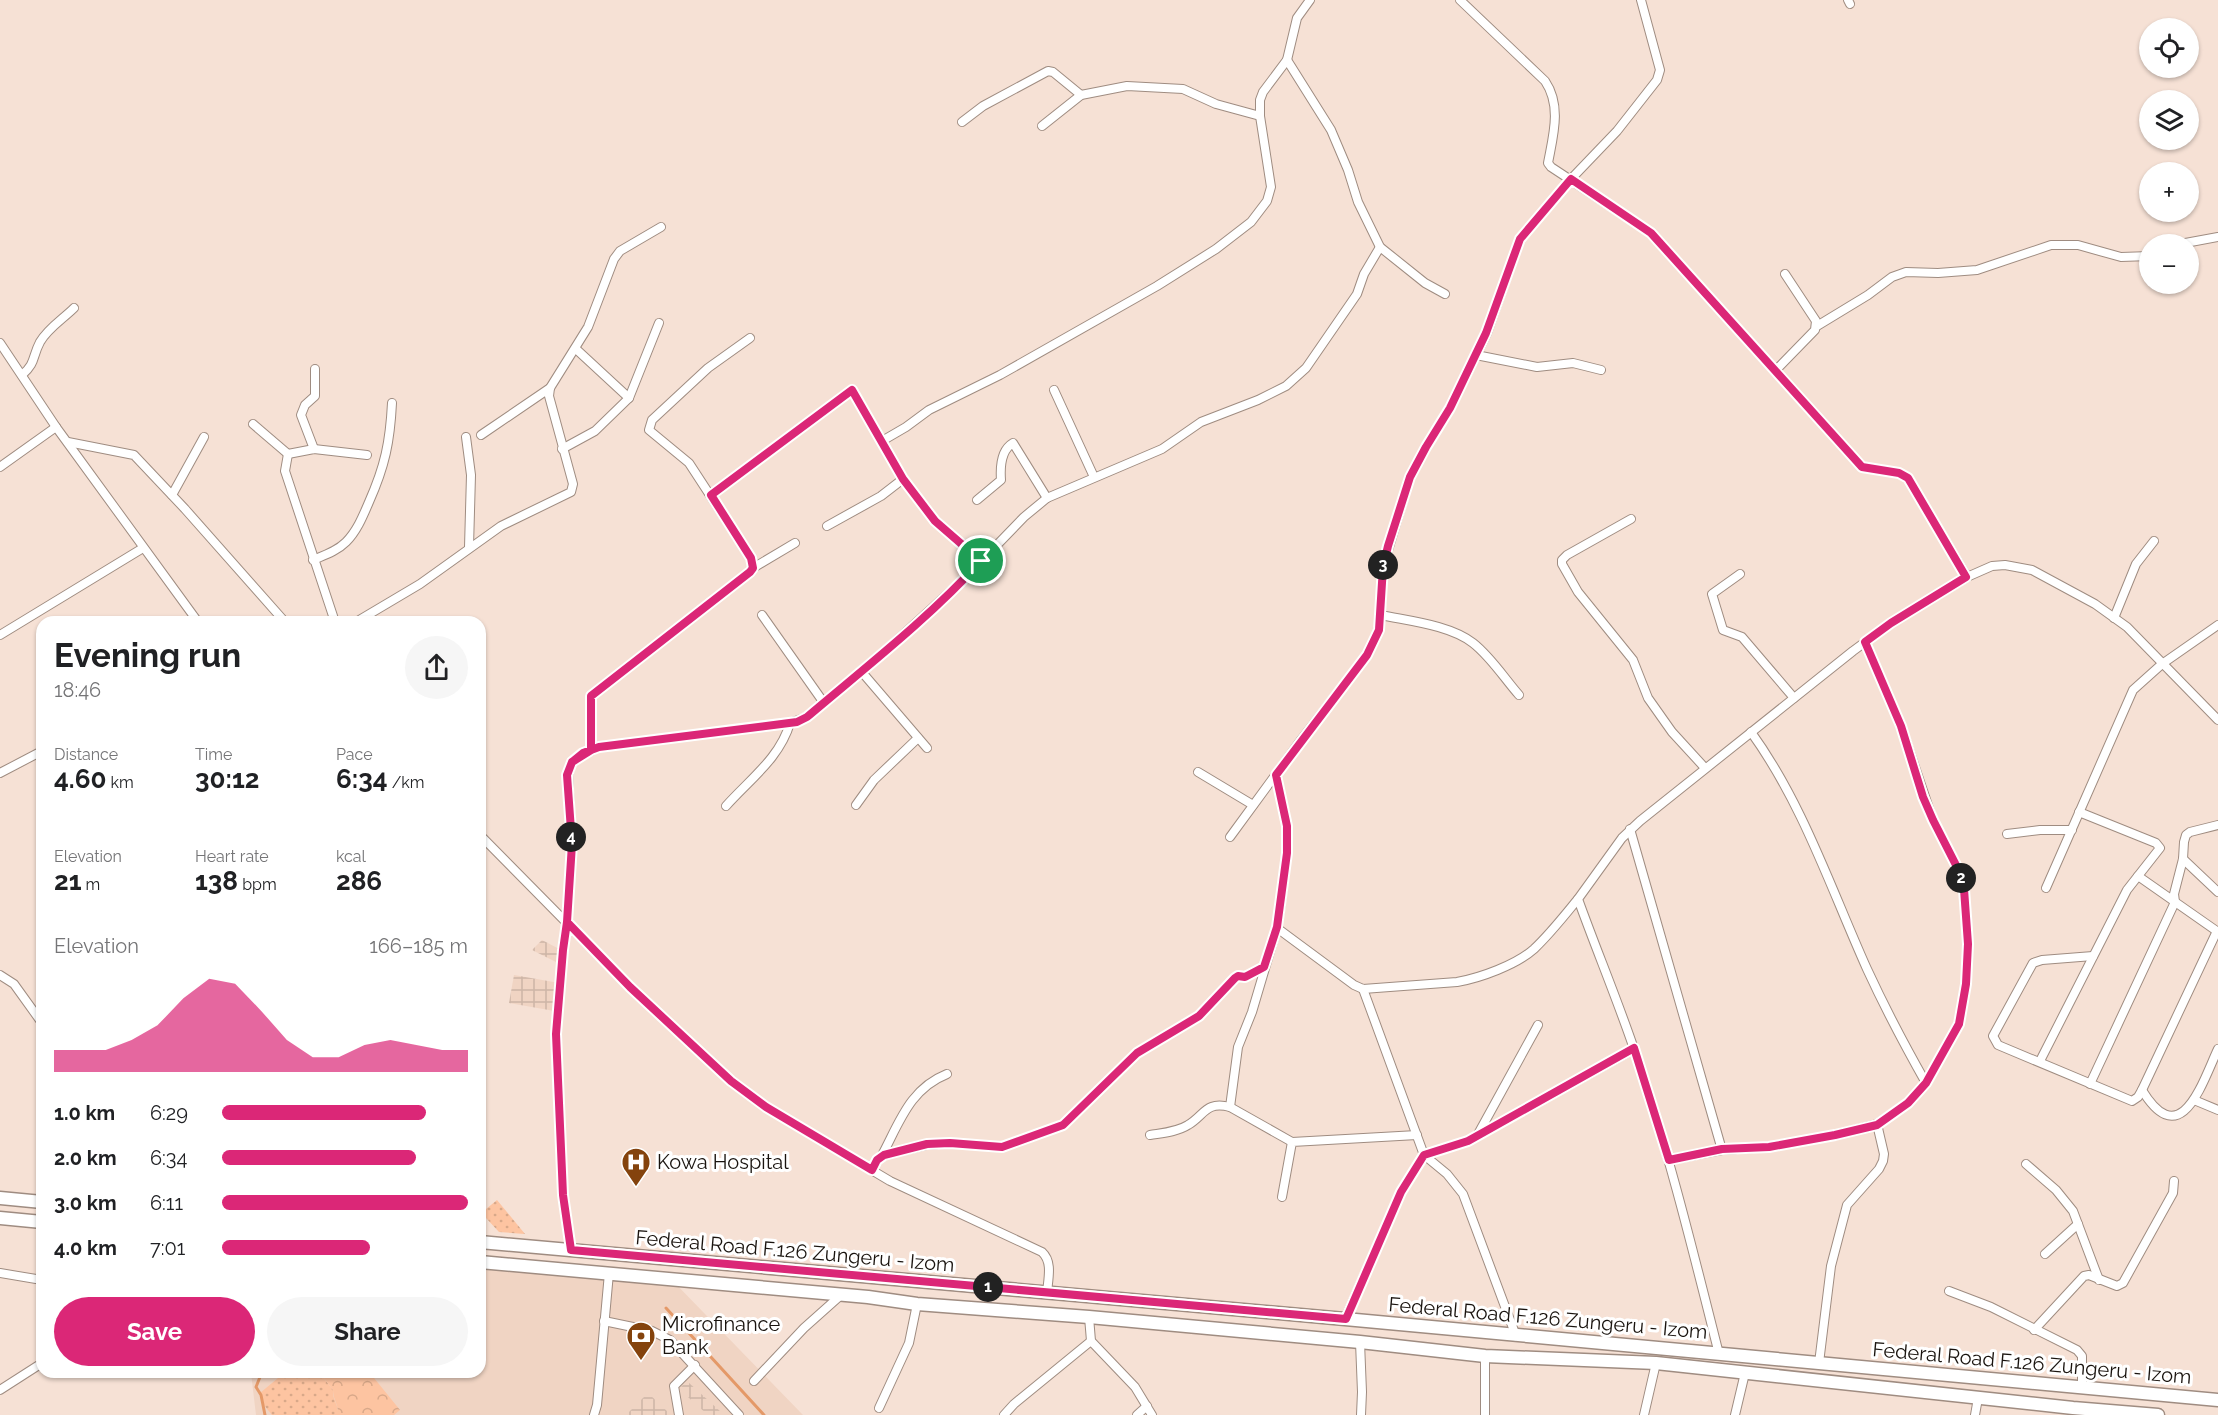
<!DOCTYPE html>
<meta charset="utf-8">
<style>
body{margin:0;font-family:Raleway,sans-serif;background:#f6f6f6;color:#202124;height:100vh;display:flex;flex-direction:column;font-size:22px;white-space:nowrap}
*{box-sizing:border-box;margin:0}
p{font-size:20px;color:#757577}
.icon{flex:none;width:33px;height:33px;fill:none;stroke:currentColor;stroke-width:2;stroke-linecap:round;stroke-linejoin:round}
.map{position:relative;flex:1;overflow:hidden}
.drawer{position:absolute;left:36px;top:616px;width:450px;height:762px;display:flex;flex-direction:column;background:#fff;border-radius:18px;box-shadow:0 2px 4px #0004}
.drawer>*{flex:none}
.fabs{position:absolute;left:2139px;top:18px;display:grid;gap:12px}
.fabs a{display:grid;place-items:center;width:60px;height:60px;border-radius:50%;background:#fff;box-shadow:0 2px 4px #0004;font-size:30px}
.pin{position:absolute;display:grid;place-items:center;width:51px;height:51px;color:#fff;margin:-26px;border:3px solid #fff;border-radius:50%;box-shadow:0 2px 6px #0007}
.km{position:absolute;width:30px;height:30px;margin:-15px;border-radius:50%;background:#222;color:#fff;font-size:16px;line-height:30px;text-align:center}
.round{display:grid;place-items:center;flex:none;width:63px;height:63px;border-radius:32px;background:#f6f6f6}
.head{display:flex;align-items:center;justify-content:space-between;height:102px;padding:0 18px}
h1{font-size:33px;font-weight:700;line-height:45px}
.figures{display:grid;grid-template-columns:repeat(3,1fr);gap:9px;height:102px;padding:6px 18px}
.figures div{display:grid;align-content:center}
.figures b{font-size:26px;font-weight:700}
.figures small{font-size:16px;font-weight:400}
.figures p{font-size:16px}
.chart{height:168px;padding:12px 18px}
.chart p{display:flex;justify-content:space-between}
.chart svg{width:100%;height:108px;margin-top:6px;fill:#db2777;opacity:.7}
.action{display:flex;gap:12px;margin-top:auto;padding:12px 18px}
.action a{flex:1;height:69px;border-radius:36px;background:#db2777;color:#fff;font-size:24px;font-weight:700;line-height:69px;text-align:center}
.action a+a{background:#f6f6f6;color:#202124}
ul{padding:0 18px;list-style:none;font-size:20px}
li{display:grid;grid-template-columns:96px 72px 1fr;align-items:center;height:45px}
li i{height:15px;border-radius:8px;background:#db2777}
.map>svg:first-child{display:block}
.built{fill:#f0d4c3}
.industrial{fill:url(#industrial-grid)}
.green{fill:url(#green-dots)}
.forest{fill:url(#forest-crowns)}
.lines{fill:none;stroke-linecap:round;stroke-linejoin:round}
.stream{stroke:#e49968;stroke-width:3}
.street-casing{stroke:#9f8c81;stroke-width:10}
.primary-casing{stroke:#9f8c81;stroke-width:15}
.street{stroke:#fff;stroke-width:8}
.primary{stroke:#fff;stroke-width:12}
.route-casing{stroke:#fff;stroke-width:12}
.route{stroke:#db2777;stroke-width:8}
.labels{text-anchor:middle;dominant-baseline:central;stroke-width:6;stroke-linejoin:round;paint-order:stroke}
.poi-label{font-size:20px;fill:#19130e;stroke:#fff;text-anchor:start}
.street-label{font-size:20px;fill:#19130e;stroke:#fff}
</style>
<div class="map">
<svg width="2218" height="1415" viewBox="0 0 2218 1415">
<defs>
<pattern id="industrial-grid" width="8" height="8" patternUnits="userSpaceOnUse" patternTransform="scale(1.5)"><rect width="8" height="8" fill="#f0d4c3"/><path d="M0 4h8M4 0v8" fill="none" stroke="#cdb5a6"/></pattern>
<pattern id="green-dots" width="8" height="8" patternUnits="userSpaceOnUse" patternTransform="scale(1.5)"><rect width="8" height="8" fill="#fdc4a1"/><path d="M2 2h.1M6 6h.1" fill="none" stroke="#d8a889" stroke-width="1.8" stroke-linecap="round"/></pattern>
<pattern id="forest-crowns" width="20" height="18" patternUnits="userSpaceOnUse" patternTransform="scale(1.5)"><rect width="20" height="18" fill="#fdc4a1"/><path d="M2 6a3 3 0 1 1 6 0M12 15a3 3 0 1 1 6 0" fill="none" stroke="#d8a889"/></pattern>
</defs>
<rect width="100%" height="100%" fill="#f6e1d5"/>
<path class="built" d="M480,1268L671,1279L803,1415H256L251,1373L480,1372Z"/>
<g class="industrial">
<path d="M542,940L565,952L560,964L532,950Z"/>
<path d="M514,975L565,984L560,1012L509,1003Z"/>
<path d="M687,1381L721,1412L716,1415H708L679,1389Z"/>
<path d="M648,1393L671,1415H626Z"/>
</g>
<g class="green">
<path d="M497,1200L525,1234L499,1232L486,1218L480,1221V1214Z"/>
<path d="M284,1373H323V1377L333,1390C332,1400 339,1405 338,1415H272L263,1404L260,1393Z"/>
</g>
<path class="forest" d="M323,1373H370L400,1410L394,1415H338C339,1405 333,1400 333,1390L323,1377Z"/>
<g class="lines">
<g class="stream">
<path d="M666,1308L764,1415"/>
<path d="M262,1372L256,1387L261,1395L265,1415"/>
</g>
<g class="street-casing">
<g id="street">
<path d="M1460,0L1545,81C1562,106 1553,136 1548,163L1551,167L1651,233L1862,467L1899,473L1908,478L1967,577"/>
<path d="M1848,0L1850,4"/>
<path d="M1287,60L1331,130L1348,170L1358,202L1380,247L1425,283L1445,294"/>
<path d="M962,122L983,106L1048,71L1053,72L1081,95"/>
<path d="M1042,126L1081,95L1127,86L1183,89L1216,104L1260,116"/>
<path d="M2180,244L2218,237"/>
<path d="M1817,326L1868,295L1892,277L1906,272L1938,273L1977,270L2051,245H2078L2121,257L2150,256"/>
<path d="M0,343L56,427L198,622"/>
<path d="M576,349L629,398"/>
<path d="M1476,355L1537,367L1573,363L1601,370"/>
<path d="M1776,370L1815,330L1816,321L1785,274"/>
<path d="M22,375C36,363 32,357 40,342C48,328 63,319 74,308"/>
<path d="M1054,390L1094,477"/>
<path d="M253,424L288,454"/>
<path d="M481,435L550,388"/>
<path d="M466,437L471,475L469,547"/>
<path d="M882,441L906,427L929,410L1000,375L1157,286L1216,249L1251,222L1267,201L1271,187L1260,116V100L1263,92L1287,60L1297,18L1310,0"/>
<path d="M68,442L134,455L185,509L285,622"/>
<path d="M314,449L301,415L305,405L315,396V369"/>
<path d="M562,449L595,431L629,398L659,323"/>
<path d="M288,454L285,471L335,622"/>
<path d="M288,454L314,449L367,455"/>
<path d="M0,467L56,427"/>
<path d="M172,495L204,437"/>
<path d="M711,495L852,390L903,479L935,521L981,561"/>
<path d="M977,500L1001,480C1000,466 1001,450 1013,443L1047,498"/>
<path d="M1631,519L1567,555L1562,560V564L1578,592L1633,660L1648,698L1672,732L1705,768"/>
<path d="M827,526L881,496L903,479"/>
<path d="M313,560C325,555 337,551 346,542C357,531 363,516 369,502C385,466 390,442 392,403"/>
<path d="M753,568L795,543"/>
<path d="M1740,574L1712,594L1723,630L1742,637L1794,698"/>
<path d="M762,615L824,703"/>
<path d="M1381,615C1409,621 1450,625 1473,643C1491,657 1504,678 1519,695"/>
<path d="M2114,618L2136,564L2154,541"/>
<path d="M356,622L420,584L501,526L571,492L573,484L549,396L550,388L588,327L614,259L620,251L661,227"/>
<path d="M0,635L143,548"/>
<path d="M861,671L927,748"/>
<path d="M1751,732C1803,804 1831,889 1867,969C1885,1008 1905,1046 1926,1083"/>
<path d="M591,751V696L750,572L753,568L751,558L689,463L649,430L652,420L708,368L750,338"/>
<path d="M1198,772L1253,805"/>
<path d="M0,773L42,751"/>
<path d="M856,805L874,780L918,738"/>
<path d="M726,806C749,780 780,758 790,723"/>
<path d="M1630,829L1722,1150"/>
<path d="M2007,834L2040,830H2072"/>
<path d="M480,835L630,987L731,1081L766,1107L890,1181L1042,1252C1053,1262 1048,1279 1047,1293"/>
<path d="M1230,837L1301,740L1367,655L1376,637L1380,624L1383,567L1410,477L1426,447L1450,408L1487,333L1520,239L1571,179L1617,131L1657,80L1660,70L1641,0"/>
<path d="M2183,859L2218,892"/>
<path d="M2138,876L2218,932"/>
<path d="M2046,888L2133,690L2162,664L2218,625"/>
<path d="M1277,928L1354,985L1363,989L1457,982C1480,978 1516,965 1534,949C1550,934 1564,916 1578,899"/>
<path d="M2093,956L2042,960L2033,963L1993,1036L1998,1045L2132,1101L2138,1097L2142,1090L2217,931"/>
<path d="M0,975L14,984L42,1023"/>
<path d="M1363,989L1424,1155L1447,1174L1463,1194L1516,1336"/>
<path d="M2040,1061L2127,890L2160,848L2156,843L2079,812"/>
<path d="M2090,1084L2175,902L2174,894L2183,859L2184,842L2186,835L2190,832L2218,825"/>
<path d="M2142,1090C2181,1154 2202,1083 2218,1049"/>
<path d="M2194,1100L2218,1110"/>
<path d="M1230,1107L1238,1047L1252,1012L1277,928L1280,909L1287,853V826L1276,775"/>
<path d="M1150,1135C1162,1133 1177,1132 1188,1125C1205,1115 1205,1101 1230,1107L1292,1142"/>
<path d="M1477,1136L1538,1025"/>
<path d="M881,1157C899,1124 909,1089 947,1074"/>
<path d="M1669,1160L1722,1150L1769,1147L1835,1135L1877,1124L1908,1103L1926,1083L1959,1024L1966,984L1968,944L1964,889L1959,871L1933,820L1901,726L1865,643"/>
<path d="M2026,1164L2056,1190L2073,1211L2099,1280"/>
<path d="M872,1170L877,1160L884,1155L927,1145L950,1143L1002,1147L1063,1125L1137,1053L1199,1016L1238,976L1245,977L1264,967"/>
<path d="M1282,1197L1292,1142L1417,1135"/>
<path d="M571,1250L563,1195L556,1034L563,950L567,922L572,844L568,775L572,762L583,753L599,747L790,723L807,717L894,643L963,580L1024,517L1047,498L1162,449L1201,422L1258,400L1286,386L1306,368L1357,294L1364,274L1380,247"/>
<path d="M2045,1254L2078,1224"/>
<path d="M0,1273L42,1280"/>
<path d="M1949,1291L1991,1307L2077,1350L2082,1356V1387"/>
<path d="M1089,1317L1091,1341L1135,1387L1152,1415"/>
<path d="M1345,1319L1401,1193L1424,1155L1468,1141L1634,1049"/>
<path d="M604,1321L652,1331L670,1340L739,1415"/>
<path d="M2034,1330L2084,1276L2089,1275L2117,1286L2123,1283L2173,1193L2174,1181"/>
<path d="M1360,1342L1362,1392L1361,1415"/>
<path d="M1719,1354C1693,1251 1668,1149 1634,1049C1617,999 1596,949 1578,899L1622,838L1640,821L1853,651L1891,623L1967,577L1992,566L2005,565L2032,570L2095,604L2127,627L2218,720"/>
<path d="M1485,1356V1415"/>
<path d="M1819,1363L1831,1266L1847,1205L1879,1169L1883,1161L1884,1154L1877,1124"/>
<path d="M754,1381L804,1328L841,1295"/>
<path d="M0,1390L42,1363"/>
<path d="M879,1408L909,1343L917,1304"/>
<path d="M594,1415L597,1405L609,1273"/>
<path d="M679,1415L674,1386L695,1365"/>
<path d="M1004,1415L1014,1404L1091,1341"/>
<path d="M1137,1415L1147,1406"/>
<path d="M1644,1415L1656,1363"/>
<path d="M1735,1415L1745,1373"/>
<path d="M1975,1415L1978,1398"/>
</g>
</g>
<g class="primary-casing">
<g id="primary">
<path d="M0,1198L42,1202"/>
<path d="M0,1218L42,1222"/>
<path d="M480,1242L1345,1319L2218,1400"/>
<path d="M480,1262L868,1297L917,1304L1089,1317L1360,1342L1485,1356L1656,1363L2073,1408L2158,1415"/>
</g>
</g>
<use href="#street" class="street"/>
<use href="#primary" class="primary"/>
</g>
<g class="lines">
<g class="route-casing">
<path id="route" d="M981,561C929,618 866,667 807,717L797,722L599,747L583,753L572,762L567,775L572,844L567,922L563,950L556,1034L563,1195L571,1250L1346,1319L1401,1192L1424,1155L1468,1141L1634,1048L1669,1160L1722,1149L1769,1147L1835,1135L1877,1125L1908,1103L1926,1083L1959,1024L1966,984L1968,944L1964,889L1959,871L1933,820L1923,797L1901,726L1865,642L1891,623L1966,577L1908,478L1899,473L1862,467L1651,233L1571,179L1520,239L1486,333L1450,408L1426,447L1410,477L1388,546L1383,567L1379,630L1367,655L1276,775L1287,826V853L1277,927L1264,967L1245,977L1238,976L1235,978L1199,1016L1137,1053L1063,1125L1002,1147L950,1143L927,1144L884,1155L877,1160L872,1170L766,1107L731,1081L630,987L567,922L572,844L567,775L572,762L591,750V696L750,572L753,568L751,558L711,495L852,390L903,479L935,521L981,561"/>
</g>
<use href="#route" class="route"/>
</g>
<defs>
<g id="hospital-pin" transform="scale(1.5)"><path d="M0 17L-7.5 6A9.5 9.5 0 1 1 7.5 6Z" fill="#84430d" stroke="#fff"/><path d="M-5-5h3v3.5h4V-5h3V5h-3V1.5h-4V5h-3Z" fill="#fff"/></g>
<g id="bank-pin" transform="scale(1.5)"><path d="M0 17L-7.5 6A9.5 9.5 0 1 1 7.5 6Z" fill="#84430d" stroke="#fff"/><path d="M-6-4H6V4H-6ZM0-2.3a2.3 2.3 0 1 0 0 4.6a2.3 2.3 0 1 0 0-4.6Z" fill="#fff"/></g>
</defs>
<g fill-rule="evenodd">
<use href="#hospital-pin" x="636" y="1162"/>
<use href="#bank-pin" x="641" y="1336"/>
</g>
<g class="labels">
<g class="poi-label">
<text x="657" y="1162">Kowa Hospital</text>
<text x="662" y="1324">Microfinance<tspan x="662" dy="23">Bank</tspan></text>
</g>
<g class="street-label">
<text transform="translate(795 1251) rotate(5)">Federal Road F.126 Zungeru - Izom</text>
<text transform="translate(1548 1318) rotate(5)">Federal Road F.126 Zungeru - Izom</text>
<text transform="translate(2032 1363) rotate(5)">Federal Road F.126 Zungeru - Izom</text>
</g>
</g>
</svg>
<div class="fabs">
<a><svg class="icon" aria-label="locate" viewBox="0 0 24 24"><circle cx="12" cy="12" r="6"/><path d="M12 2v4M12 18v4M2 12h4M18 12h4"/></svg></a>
<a><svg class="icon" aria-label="layers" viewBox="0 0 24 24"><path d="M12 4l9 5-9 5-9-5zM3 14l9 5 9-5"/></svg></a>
<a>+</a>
<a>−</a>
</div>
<div class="pin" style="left:981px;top:561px;background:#1e9e55"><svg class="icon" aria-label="arrive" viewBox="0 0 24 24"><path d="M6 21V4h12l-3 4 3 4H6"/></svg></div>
<b class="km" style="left:988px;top:1287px">1</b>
<b class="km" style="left:1961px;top:878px">2</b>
<b class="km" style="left:1383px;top:565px">3</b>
<b class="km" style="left:571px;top:837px">4</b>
<section class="drawer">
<div class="head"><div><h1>Evening run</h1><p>18:46</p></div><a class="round"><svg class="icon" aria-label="share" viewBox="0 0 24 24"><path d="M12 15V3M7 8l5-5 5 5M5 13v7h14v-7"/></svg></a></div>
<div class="figures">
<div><p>Distance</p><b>4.60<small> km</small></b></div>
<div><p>Time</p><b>30:12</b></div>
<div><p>Pace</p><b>6:34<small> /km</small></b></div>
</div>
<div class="figures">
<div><p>Elevation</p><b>21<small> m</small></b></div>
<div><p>Heart rate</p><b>138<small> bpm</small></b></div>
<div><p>kcal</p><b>286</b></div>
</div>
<div class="chart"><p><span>Elevation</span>166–185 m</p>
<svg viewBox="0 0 160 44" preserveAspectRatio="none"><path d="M0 44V35L10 35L20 35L30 31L40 25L50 14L60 6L70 8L80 19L90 31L100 38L110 38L120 33L130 31L140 33L150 35L160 35V44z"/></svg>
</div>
<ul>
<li><b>1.0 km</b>6:29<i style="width:83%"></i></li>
<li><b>2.0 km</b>6:34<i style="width:79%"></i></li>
<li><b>3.0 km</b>6:11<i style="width:100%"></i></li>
<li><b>4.0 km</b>7:01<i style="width:60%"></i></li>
</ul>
<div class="action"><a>Save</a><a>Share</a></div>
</section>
</div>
